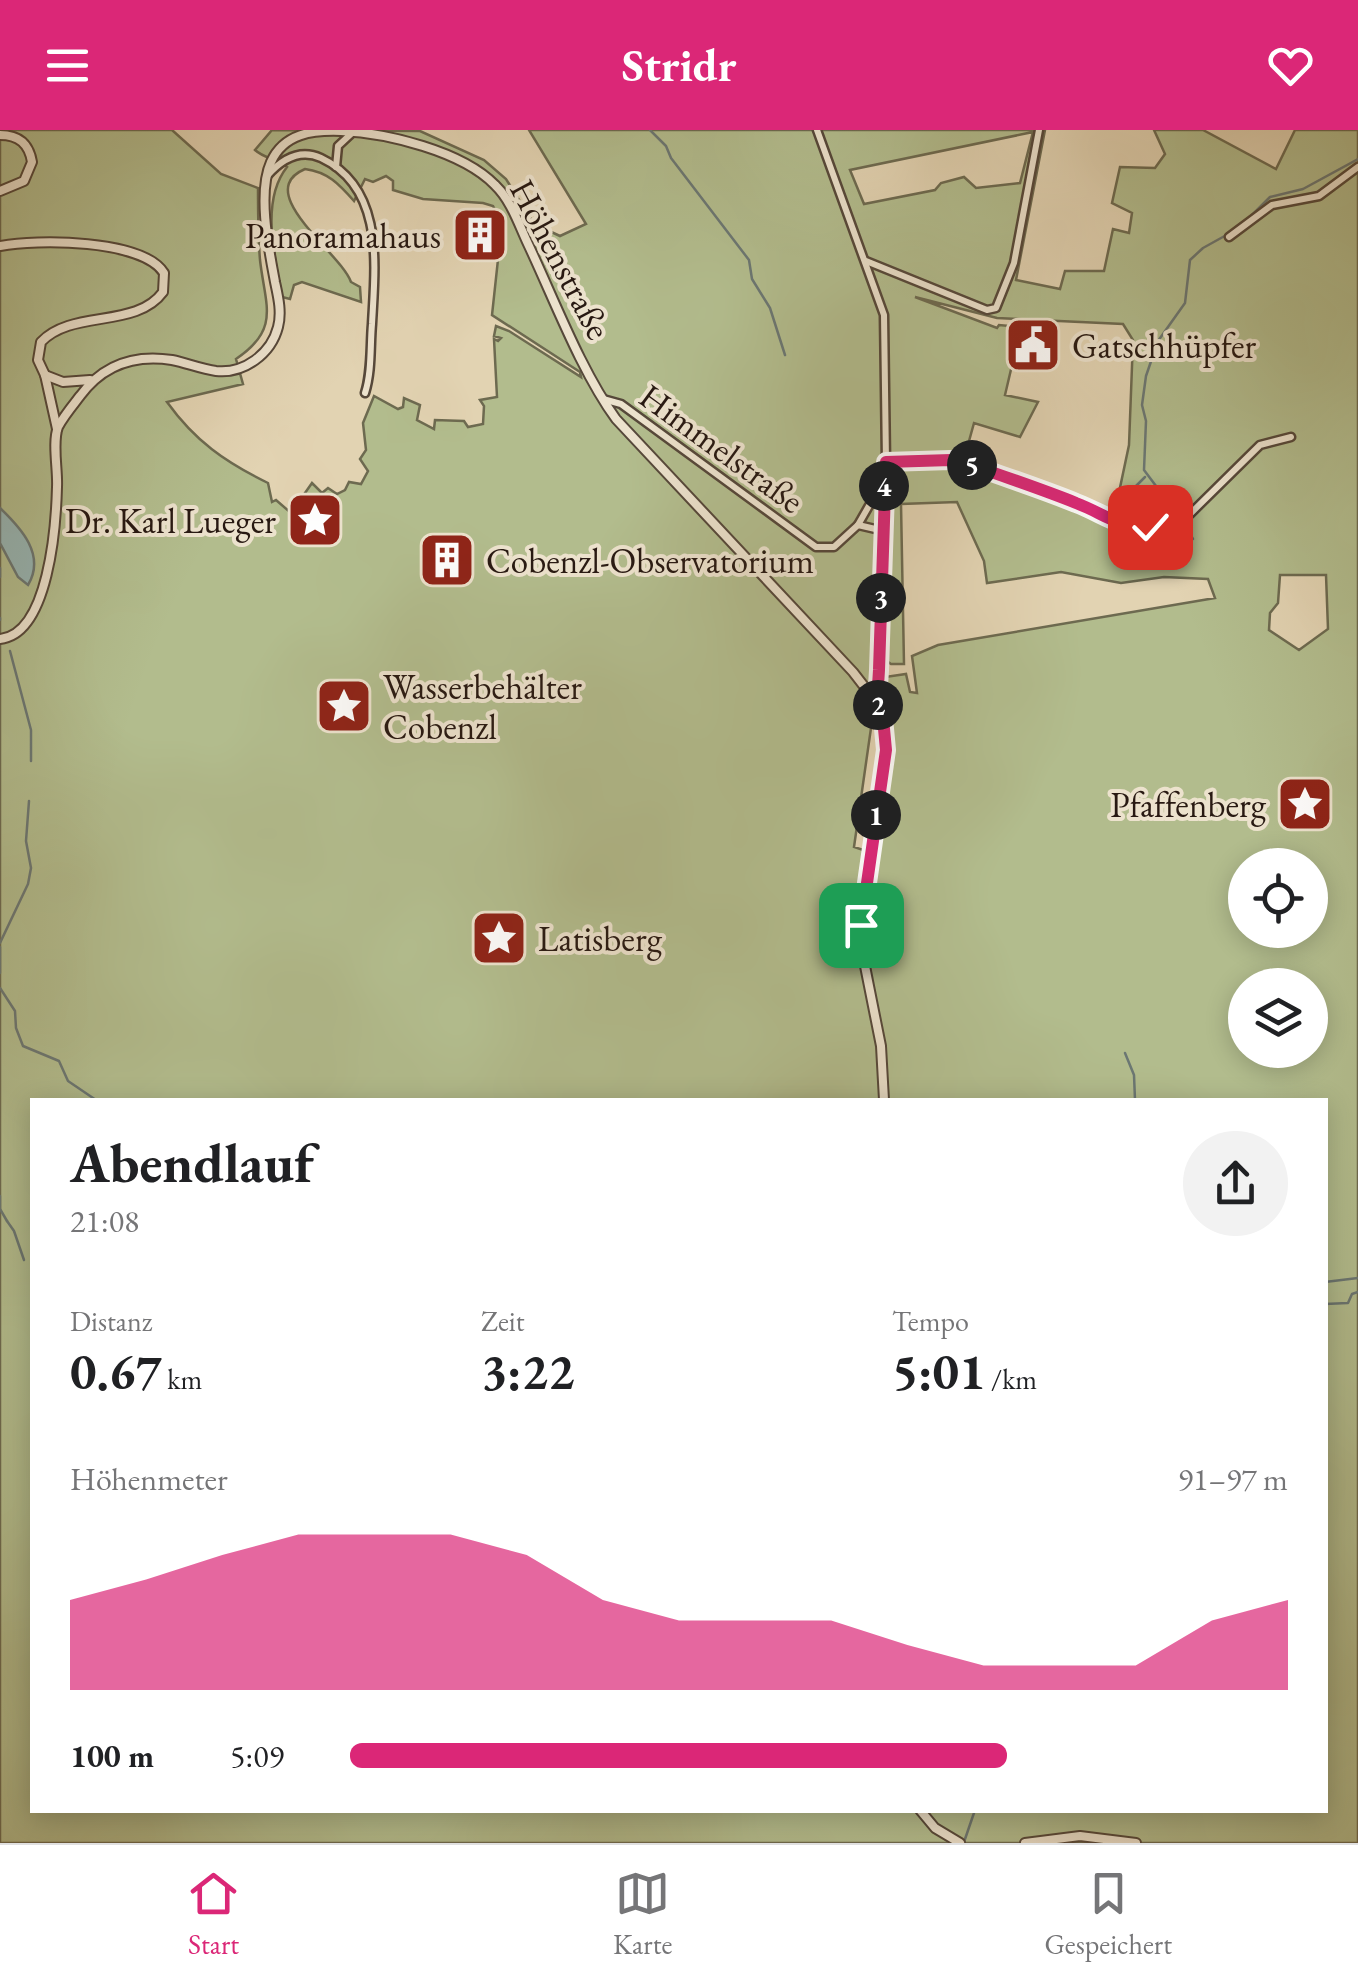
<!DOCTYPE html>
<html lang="de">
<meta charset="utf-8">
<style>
body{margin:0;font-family:"EB Garamond",serif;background:#f2f2f2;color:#202124;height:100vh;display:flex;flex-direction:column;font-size:38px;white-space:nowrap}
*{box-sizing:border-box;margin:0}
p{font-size:32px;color:#757577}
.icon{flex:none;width:55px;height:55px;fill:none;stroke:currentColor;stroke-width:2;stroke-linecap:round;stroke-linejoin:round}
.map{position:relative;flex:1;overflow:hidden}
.details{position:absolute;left:30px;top:968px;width:1298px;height:715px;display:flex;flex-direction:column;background:#fff;border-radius:0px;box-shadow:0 5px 25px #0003}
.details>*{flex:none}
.fabs{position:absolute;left:1228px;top:718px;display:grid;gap:20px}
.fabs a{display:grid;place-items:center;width:100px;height:100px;border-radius:50%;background:#fff;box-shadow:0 5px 25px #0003;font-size:50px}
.pin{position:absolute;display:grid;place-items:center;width:85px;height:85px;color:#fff;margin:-42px;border-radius:20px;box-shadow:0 5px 15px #0006}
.km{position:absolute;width:50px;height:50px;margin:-25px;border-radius:50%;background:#222;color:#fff;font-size:28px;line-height:50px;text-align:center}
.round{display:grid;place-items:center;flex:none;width:105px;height:105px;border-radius:52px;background:#f2f2f2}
.overview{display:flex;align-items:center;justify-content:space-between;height:170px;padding:0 40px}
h1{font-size:55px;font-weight:700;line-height:75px}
.figures{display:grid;grid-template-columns:repeat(3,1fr);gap:15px;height:170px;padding:10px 40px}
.figures div{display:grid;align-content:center}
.figures b{font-size:50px;font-weight:700}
.figures small{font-size:28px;font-weight:400}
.figures p{font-size:28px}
.chart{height:280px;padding:20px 40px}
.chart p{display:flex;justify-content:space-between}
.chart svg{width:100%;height:180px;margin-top:10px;fill:#db2777;opacity:.7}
ul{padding:0 40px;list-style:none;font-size:32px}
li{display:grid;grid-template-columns:160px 120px 1fr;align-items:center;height:75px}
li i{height:25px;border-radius:12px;background:#db2777}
header{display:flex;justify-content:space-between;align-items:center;height:130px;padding:0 40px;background:#db2777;color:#fff;font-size:45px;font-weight:700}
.menu{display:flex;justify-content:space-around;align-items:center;height:140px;border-top:2px solid #e0e0e0;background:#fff;font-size:28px;color:#757577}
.menu a{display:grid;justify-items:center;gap:5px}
.menu .current{color:#db2777}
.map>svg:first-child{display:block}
.green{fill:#b2bc8d;stroke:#6d6a50;stroke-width:2.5;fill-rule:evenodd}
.water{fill:#97b6b4;stroke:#6b7773;stroke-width:2.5}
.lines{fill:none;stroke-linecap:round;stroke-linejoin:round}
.stream{stroke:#6b7773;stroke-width:2.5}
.minor-casing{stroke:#56483a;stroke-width:11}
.tertiary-casing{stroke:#56483a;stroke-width:12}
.minor{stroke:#ece2cd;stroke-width:6}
.tertiary{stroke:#ece2cd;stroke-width:8}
.route-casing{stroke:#fff;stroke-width:20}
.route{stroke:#db2777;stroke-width:12}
.labels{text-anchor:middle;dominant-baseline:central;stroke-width:8;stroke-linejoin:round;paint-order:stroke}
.poi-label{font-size:35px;fill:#281912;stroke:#ece2cd;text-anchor:start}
.street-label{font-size:35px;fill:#281912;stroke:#ece2cd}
</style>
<header><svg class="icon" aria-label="menu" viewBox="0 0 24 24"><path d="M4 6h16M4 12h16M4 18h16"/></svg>Stridr<svg class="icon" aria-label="heart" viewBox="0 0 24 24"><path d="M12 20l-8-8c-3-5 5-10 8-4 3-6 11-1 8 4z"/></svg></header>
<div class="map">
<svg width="1358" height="1713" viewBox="0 0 1358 1713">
<rect width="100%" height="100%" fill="#e2d3b2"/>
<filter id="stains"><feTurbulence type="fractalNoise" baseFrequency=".002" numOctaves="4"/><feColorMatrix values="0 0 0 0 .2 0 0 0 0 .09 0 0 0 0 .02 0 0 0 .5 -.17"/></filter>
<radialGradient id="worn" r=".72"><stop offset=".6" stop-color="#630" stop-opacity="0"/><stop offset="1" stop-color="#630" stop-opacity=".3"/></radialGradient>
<path class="green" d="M0,0H172L221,44L258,58C258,82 258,106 260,130C265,175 281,199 236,229L243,254L167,272C195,311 225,332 268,353L272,372L276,370L291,383L312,353L322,363L328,358L337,364L345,360L349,352L361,354L368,341L360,329L366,320L363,293L374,266L398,279L403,277L404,268L420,275L417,290L434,299L435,290L464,291L468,297L483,294L484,276L480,270L497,267L494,209L498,211L501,208L494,206L496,196L509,201L581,247L580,242L492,185L500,111L496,110L498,86L493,76L483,73L423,69L393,60V51L386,46L373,52L365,49L354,71C339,54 328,42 305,39C251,62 341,123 351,152L360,157L361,172L302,152L294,155L290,169L282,167C275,128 260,71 287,37C276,28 265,29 255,20L272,0L420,1L484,30L506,49L534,94L560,106L586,94L529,0H1045L1016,150L1060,159L1065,141H1104L1113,99L1129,103L1132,83L1112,73L1120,37L1155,38L1165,24L1154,0H1203L1276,39L1295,0H1358V1713H0ZM1033,2L1020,53L976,58L964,47L941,53L935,60L864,74L850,40ZM915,167L997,188L1123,194L1133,210L1129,315L1114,386L1102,378L969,330L966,322L974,293L1020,307L1038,272L1005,265L1021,197L999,195L997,198ZM957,372L984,431L987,453L1061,442L1121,453L1164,447L1208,449L1215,468L938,515L912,526L917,563L910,562L906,544L885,547L884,568L892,581V636L875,724L854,717L872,591L881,570L884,529L891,534H904L901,374ZM1280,445H1326L1328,499L1299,520L1269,500L1270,483L1278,473ZM1245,735H1310V800H1245ZM1245,855H1310V920H1245ZM32,970H1325V1680H32Z"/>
<path class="water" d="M0,378C21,398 46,425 28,455L18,447L0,413Z"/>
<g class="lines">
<g class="stream">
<path d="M650,0L666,16L671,28L749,130L752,149L770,178L785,225"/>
<path d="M1247,90L1270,67L1303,59L1358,29"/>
<path d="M1180,388L1144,340L1146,291L1142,275L1146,246L1158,211L1185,173L1190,130L1203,118L1230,103"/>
<path d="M1123,391C1135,379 1131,373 1134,358L1145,347"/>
<path d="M1184,394L1193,409"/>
<path d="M0,438V447"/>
<path d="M0,488V490"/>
<path d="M10,521L31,600V631"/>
<path d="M0,813L28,754L31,738L26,711L29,671"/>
<path d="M0,817V843"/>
<path d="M0,858L15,881L16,898L23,916L59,931L68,951L96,970"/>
<path d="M1125,923L1134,945L1135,970"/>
<path d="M0,1066V1079L7,1091"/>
<path d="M7,1091L14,1101L24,1130"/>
<path d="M1325,1152L1358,1148"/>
<path d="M1325,1174L1348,1173L1352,1164L1358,1162"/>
<path d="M964,1712L975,1680"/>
</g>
<g class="minor-casing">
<g id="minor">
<path d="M817,0L884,185L886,332L878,555L871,563"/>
<path d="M336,37L338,16L353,2"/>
<path d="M267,46C281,30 299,18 321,28C385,58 375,136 372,194C370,216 372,241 365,263"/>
<path d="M1229,107L1272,75L1319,66L1358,37"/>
<path d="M866,131L987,180L996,178L1014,133L1039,0"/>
<path d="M603,269L621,274L816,417H834L858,395L884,401"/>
<path d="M886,332L951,329L964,332C1003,346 1043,359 1082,375C1098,381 1114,395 1131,397C1153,399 1173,398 1190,384L1260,315L1291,307"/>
<path d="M858,395L882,353"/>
</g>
</g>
<g class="tertiary-casing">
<g id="tertiary">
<path d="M0,5C19,5 29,14 32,32L24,51L0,61"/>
<path d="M0,116C36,109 143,109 164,143L163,162C136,199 72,179 41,212L38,230L45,245L57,299"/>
<path d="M45,245L63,252L90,250"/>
<path d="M0,509C49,504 56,395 57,357C58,340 52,312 58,297C63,287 73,275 80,266C102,236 133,224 172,230C187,233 201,239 216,241C244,244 271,224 278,197C282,182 278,166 275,152C269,120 257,63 271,32C284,3 313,0 341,1C387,3 462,21 495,55C511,70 519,95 528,114C554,169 581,241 616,289L853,542L877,573L887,611L861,795L865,836L881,916L884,970"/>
<path d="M920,1680L935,1698L960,1713"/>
<path d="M1025,1713L1080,1706L1136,1713"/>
</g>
</g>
<use href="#minor" class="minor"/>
<use href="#tertiary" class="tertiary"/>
</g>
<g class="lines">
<g class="route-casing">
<path id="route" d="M861,795L886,620L883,588L871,564L878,556L879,540L886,332L951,330L964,332C1001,346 1039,358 1076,373C1105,384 1118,398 1150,397"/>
</g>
<use href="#route" class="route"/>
</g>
<defs>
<g id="building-square" transform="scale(2.875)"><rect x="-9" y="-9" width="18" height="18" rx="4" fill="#8f2418" stroke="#ece2cd"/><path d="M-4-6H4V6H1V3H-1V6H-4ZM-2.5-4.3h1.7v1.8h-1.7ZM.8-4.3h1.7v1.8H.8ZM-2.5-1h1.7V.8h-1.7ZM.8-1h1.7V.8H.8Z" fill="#fff"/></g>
<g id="civic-square" transform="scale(2.875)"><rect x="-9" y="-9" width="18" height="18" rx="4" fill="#8f2418" stroke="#ece2cd"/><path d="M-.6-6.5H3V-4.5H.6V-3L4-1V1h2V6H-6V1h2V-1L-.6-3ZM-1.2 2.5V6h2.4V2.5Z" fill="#fff"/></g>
<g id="sight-square" transform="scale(2.875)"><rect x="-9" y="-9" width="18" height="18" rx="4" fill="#8f2418" stroke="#ece2cd"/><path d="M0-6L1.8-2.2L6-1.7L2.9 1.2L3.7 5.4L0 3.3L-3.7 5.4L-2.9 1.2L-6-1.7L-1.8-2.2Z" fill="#fff"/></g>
</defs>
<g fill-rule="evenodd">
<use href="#building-square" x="480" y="105"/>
<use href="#civic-square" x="1033" y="215"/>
<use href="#sight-square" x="315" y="390"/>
<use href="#building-square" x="447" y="430"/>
<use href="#sight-square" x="344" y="576"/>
<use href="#sight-square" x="1305" y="674"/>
<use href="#sight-square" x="499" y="808"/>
</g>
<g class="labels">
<g class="poi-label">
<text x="441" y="105" text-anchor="end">Panoramahaus</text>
<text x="1072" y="215">Gatschhüpfer</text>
<text x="276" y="390" text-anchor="end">Dr. Karl Lueger</text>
<text x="486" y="430">Cobenzl-Observatorium</text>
<text x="383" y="556">Wasserbehälter<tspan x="383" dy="40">Cobenzl</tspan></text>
<text x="1266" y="674" text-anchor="end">Pfaffenberg</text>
<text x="538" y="808">Latisberg</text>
</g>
<g class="street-label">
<text transform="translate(561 129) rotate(62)">Höhenstraße</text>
<text transform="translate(722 318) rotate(36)">Himmelstraße</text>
</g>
</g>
<rect width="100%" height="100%" filter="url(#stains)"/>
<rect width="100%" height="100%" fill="url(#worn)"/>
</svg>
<div class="fabs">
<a><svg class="icon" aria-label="locate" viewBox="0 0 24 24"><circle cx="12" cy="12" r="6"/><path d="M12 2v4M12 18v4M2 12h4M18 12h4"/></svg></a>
<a><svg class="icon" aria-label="layers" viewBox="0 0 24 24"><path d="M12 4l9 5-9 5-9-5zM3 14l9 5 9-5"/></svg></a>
</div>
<div class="pin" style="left:861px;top:795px;background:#1e9e55"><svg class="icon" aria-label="arrive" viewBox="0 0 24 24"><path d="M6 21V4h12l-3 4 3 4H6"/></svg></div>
<div class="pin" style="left:1150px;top:397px;background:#d93025"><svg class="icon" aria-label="check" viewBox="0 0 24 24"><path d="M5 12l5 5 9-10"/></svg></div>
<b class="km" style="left:876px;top:685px">1</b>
<b class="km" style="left:878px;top:575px">2</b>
<b class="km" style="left:881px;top:468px">3</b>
<b class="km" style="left:884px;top:356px">4</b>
<b class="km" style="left:972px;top:335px">5</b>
<section class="details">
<div class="overview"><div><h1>Abendlauf</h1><p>21:08</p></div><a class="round"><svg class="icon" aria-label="share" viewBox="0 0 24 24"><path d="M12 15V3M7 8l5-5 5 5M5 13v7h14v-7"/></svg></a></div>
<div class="figures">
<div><p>Distanz</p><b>0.67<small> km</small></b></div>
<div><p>Zeit</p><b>3:22</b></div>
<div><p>Tempo</p><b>5:01<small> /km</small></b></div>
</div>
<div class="chart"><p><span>Höhenmeter</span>91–97 m</p>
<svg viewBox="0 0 160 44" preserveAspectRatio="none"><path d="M0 44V22L10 17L20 11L30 6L40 6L50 6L60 11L70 22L80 27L90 27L100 27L110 33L120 38L130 38L140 38L150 27L160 22V44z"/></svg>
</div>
<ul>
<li><b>100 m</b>5:09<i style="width:70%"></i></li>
</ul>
</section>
</div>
<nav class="menu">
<a class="current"><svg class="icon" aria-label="home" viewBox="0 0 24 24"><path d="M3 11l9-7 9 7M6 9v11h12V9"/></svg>Start</a>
<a><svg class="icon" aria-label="map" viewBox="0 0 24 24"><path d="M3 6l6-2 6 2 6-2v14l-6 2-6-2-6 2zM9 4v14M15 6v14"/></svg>Karte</a>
<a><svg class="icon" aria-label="saved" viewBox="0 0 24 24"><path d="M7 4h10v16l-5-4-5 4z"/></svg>Gespeichert</a>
</nav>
